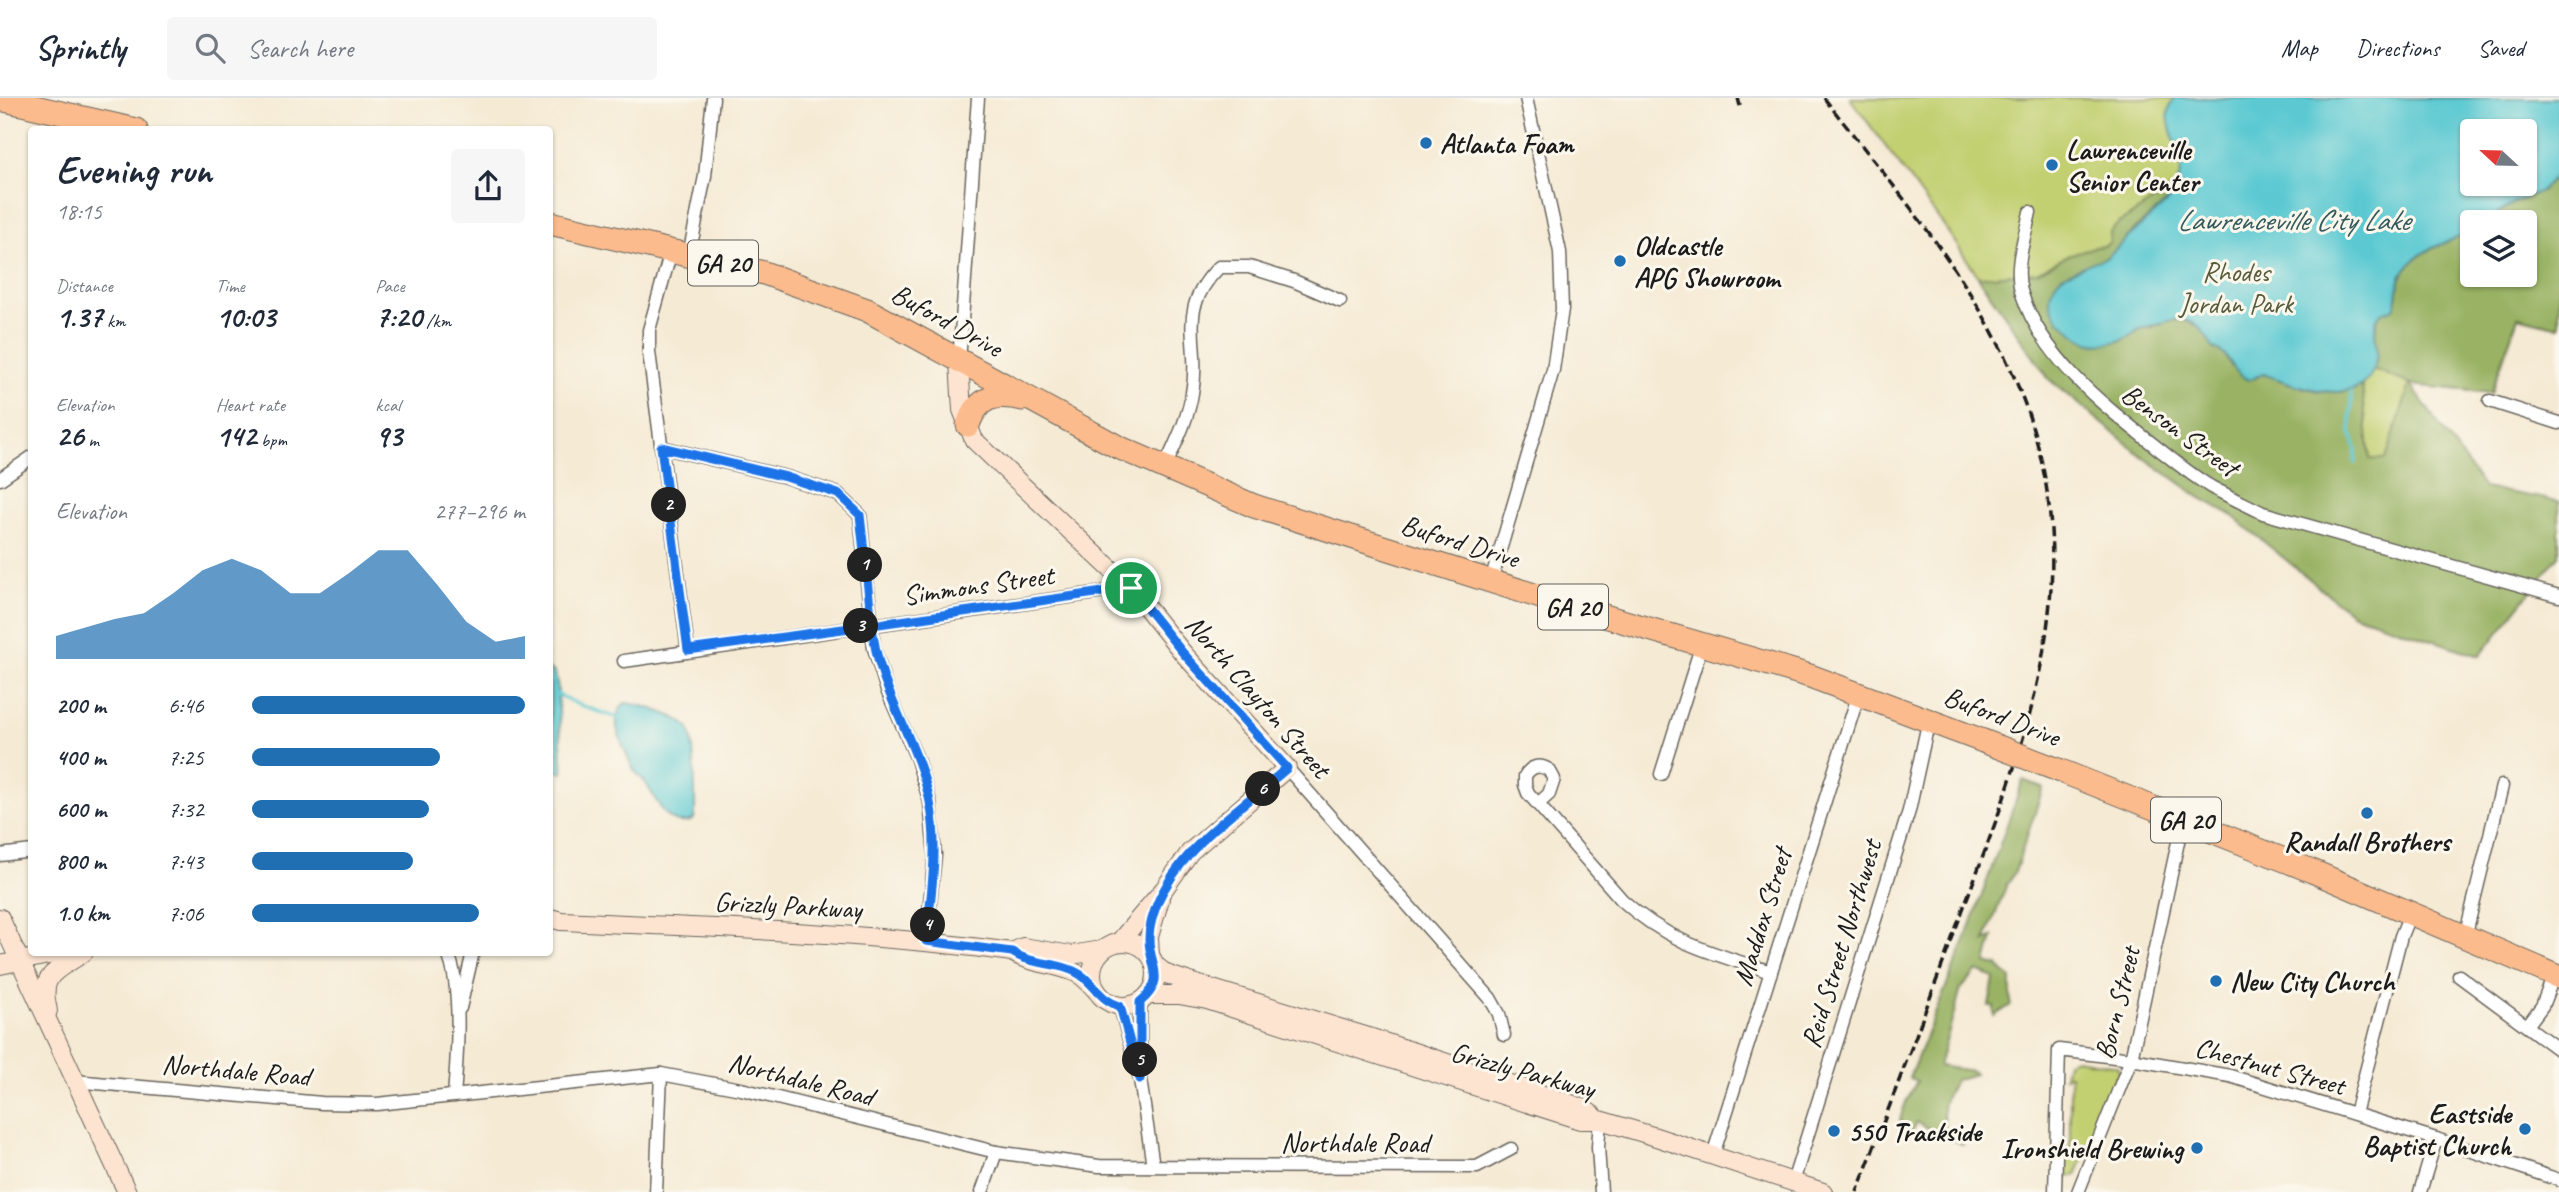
<!DOCTYPE html>
<meta charset="utf-8">
<style>
body{margin:0;font-family:Caveat,sans-serif;background:#f6f6f7;color:#1f2937;height:100vh;display:flex;flex-direction:column;font-size:26px;white-space:nowrap}
*{box-sizing:border-box;margin:0}
p{font-size:23px;color:#747a83}
.icon{flex:none;width:38px;height:38px;fill:none;stroke:currentColor;stroke-width:2;stroke-linecap:round;stroke-linejoin:round}
.map{position:relative;flex:1;overflow:hidden}
.panel{position:absolute;left:28px;top:28px;width:525px;height:830px;display:flex;flex-direction:column;background:#fff;border-radius:7px;box-shadow:0 2px 5px #0004}
.panel>*{flex:none}
.needle{width:46px;rotate:292deg}
.buttons{position:absolute;left:2460px;top:21px;display:grid;gap:14px}
.buttons a{display:grid;place-items:center;width:77px;height:77px;border-radius:7px;background:#fff;box-shadow:0 2px 5px #0004;font-size:35px}
.pin{position:absolute;display:grid;place-items:center;width:60px;height:60px;color:#fff;margin:-30px;border:4px solid #fff;border-radius:50%;box-shadow:0 2px 7px #0007}
.km{position:absolute;width:35px;height:35px;margin:-18px;border-radius:50%;background:#222;color:#fff;font-size:19px;line-height:35px;text-align:center}
.round{display:grid;place-items:center;flex:none;width:74px;height:74px;border-radius:7px;background:#f6f6f7}
.head{display:flex;align-items:center;justify-content:space-between;height:119px;padding:0 28px}
h1{font-size:38px;font-weight:600;line-height:52px}
.stats{display:grid;grid-template-columns:repeat(3,1fr);gap:10px;height:119px;padding:7px 28px}
.stats div{display:grid;align-content:center}
.stats b{font-size:30px;font-weight:600}
.stats small{font-size:19px;font-weight:400}
.stats p{font-size:19px}
.chart{height:196px;padding:14px 28px}
.chart p{display:flex;justify-content:space-between}
.chart svg{width:100%;height:126px;margin-top:7px;fill:#1f6fb2;opacity:.7}
ul{padding:0 28px;list-style:none;font-size:23px}
li{display:grid;grid-template-columns:112px 84px 1fr;align-items:center;height:52px}
li i{height:18px;border-radius:9px;background:#1f6fb2}
header{display:flex;align-items:center;gap:42px;box-sizing:border-box;height:98px;padding:0 35px;background:#fff;border-bottom:2px solid #e0e1e3}
header strong{font-size:33px}
nav{display:flex;gap:38px;margin-inline-start:auto;font-size:24px}
.search{width:490px;height:63px;background:#f6f6f7;display:flex;align-items:center;gap:18px;box-sizing:border-box;padding:0 24px;border-radius:7px;color:#747a83;font-size:26px}
.map>svg:first-child{display:block}
.green{fill:#c2d072;stroke:#6f7647;stroke-width:2;fill-rule:evenodd}
.forest{fill:#99b264;stroke:#5a6740;stroke-width:2}
.water{fill:#5cc9d2;stroke:#3c7277;stroke-width:2;fill-rule:evenodd}
.lines{fill:none;stroke-linecap:round;stroke-linejoin:round}
.stream{stroke:#5cc9d2;stroke-width:3.5}
.street-casing{stroke:#68645c;stroke-width:15}
.secondary-casing{stroke:#68645c;stroke-width:20}
.highway-casing{stroke:#68645c;stroke-width:25}
.street{stroke:#fff;stroke-width:12}
.secondary{stroke:#fde4d1;stroke-width:18}
.highway{stroke:#fbbb8d;stroke-width:23}
.rail{stroke:#1c1c1c;stroke-width:3.5;stroke-dasharray:10 5;stroke-linecap:butt}
.highway-bridge-casing{stroke:#68645c;stroke-width:25;stroke-linecap:butt}
.highway-bridge{stroke:#fbbb8d;stroke-width:23}
.route-casing{stroke:#fff;stroke-width:14}
.route{stroke:#1a73e8;stroke-width:9}
.poi-dot{fill:#1f6fb2;stroke:#fbf7ec;stroke-width:2.5}
.labels{text-anchor:middle;dominant-baseline:central;stroke-width:6;stroke-linejoin:round;paint-order:stroke}
.shield{fill:#fbf7ec;stroke:#5f5e5a;stroke-width:2}
.shield-label{font-size:26px;font-weight:bold;fill:#1c1c1c}
.poi-label{font-size:28px;font-weight:bold;fill:#1c1c1c;stroke:#fbf7ec;text-anchor:start}
.park-label{font-size:28px;fill:#565b3a;stroke:#fbf7ec}
.street-label{font-size:28px;fill:#1c1c1c;stroke:#fbf7ec}
.water-label{font-size:30px;font-style:italic;fill:#32595c;stroke:#fbf7ec}
</style>
<header>
<strong>Sprintly</strong>
<div class="search"><svg class="icon" aria-label="search" viewBox="0 0 24 24"><circle cx="10" cy="10" r="6"/><path d="M15 15l6 6"/></svg>Search here</div>
<nav><a>Map</a><a>Directions</a><a>Saved</a></nav>
</header>
<div class="map">
<svg width="2559" height="1094" viewBox="0 0 2559 1094">
<rect width="100%" height="100%" fill="#fbf7ec"/>
<filter id="ink" filterUnits="userSpaceOnUse"><feTurbulence type="fractalNoise" baseFrequency=".0143" numOctaves="2"/><feDisplacementMap in="SourceGraphic" scale="14" xChannelSelector="R" yChannelSelector="G"/><feConvolveMatrix kernelMatrix="1 2 1 2 8 2 1 2 1" color-interpolation-filters="sRGB"/></filter>
<filter id="wash" filterUnits="userSpaceOnUse"><feTurbulence type="fractalNoise" baseFrequency=".00686" numOctaves="4" result="noise"/><feDisplacementMap in="SourceGraphic" scale="28" xChannelSelector="R" yChannelSelector="G"/><feGaussianBlur stdDeviation="1.57" result="paint"/><feColorMatrix in="noise" values="0 0 0 0 0 0 0 0 0 0 0 0 0 0 0 0 0 1.4 0 .05"/><feComposite in="paint" operator="in"/></filter>
<g filter="url(#wash)">
<rect width="100%" height="100%" fill="#f5ead4"/>
<g class="green">
<path d="M1850,0H2559V229L2518,219L2491,295L2410,286L2387,361H2319L2201,400L2142,358L2049,281L1941,124ZM2473,33H2525V86H2473ZM2473,124H2525V177H2473Z"/>
<path d="M2076,961L2117,968L2119,972L2076,1077L2066,1080L2065,1062L2070,1058V977L2064,979L2067,964Z"/>
</g>
<g class="forest">
<path d="M2559,75V229L2518,219L2491,295L2411,287L2484,390L2559,403V457L2480,558L2351,515L2230,416L2201,400L2142,358L2049,281L1978,179L2037,174L2071,156L2094,149L2105,148L2110,144V133L2119,125L2171,91L2169,102L2136,130L2116,152L2105,160L2066,176L2059,223L2095,246L2121,243L2142,230H2149L2168,222L2181,221L2199,228L2206,236L2213,250L2223,254L2232,269L2255,280L2263,276C2289,285 2338,305 2362,287L2370,361H2386L2410,286L2373,271C2378,252 2371,229 2381,214L2394,210C2399,201 2397,192 2400,183C2409,153 2449,145 2473,132V177H2525V124H2485L2514,105L2541,93Z"/>
<path d="M2023,682L2043,690L2015,774L2007,786L1985,843L1993,839L1986,865L1998,868L2011,881V907L1994,918V908H1989L1994,880L1977,873L1961,891L1939,968L1972,973L1975,976L1955,982C1943,1001 1940,1010 1946,1031L1963,1040V1047L1916,1024L1910,1037L1899,1032C1900,1013 1908,999 1917,983L1909,980L1970,830Z"/>
</g>
<g class="water">
<path d="M2175,0H2559V75L2541,93L2514,105L2485,124H2473V132C2447,147 2418,148 2401,179C2397,188 2399,200 2394,210C2389,213 2383,213 2380,217C2371,226 2377,242 2377,254C2373,318 2301,289 2263,276L2248,282C2227,271 2234,258 2213,250C2194,211 2176,221 2143,230C2138,231 2133,236 2129,238C2119,245 2100,248 2088,244C2081,242 2076,236 2070,232C2061,225 2051,215 2050,202C2049,193 2058,179 2066,176C2079,171 2091,163 2106,160L2169,102C2172,91 2181,83 2181,71C2182,47 2157,23 2175,0ZM2473,33H2525V86H2473Z"/>
<path d="M550,571L554,574L557,583L563,675L551,671L550,673Z"/>
<path d="M625,605C640,606 681,618 689,631C696,643 695,701 695,718L693,722C668,733 657,703 647,687C643,681 636,676 633,670C629,663 618,637 617,629C616,622 618,610 625,605Z"/>
</g>
<g class="lines">
<g class="stream">
<path d="M2351,294V334L2356,351L2355,365"/>
<path d="M557,596L579,607L618,620"/>
</g>
</g>
</g>
<g filter="url(#ink)">
<g class="lines">
<g class="street-casing">
<g id="street">
<path d="M2030,114C2025,139 2014,168 2021,193C2041,259 2103,307 2155,348C2173,362 2191,377 2211,389C2228,398 2245,406 2263,415L2559,498"/>
<path d="M671,153L649,232V254L688,553"/>
<path d="M689,157L705,78L713,0"/>
<path d="M959,264L978,0"/>
<path d="M2490,303L2559,325"/>
<path d="M661,349L786,379L838,396L860,417L874,550L887,592L917,661L930,704L935,757L926,843"/>
<path d="M1164,371C1175,346 1188,322 1192,295C1202,242 1174,215 1219,169H1249L1294,183L1340,203"/>
<path d="M0,381L32,359"/>
<path d="M1491,483L1553,272L1562,211L1560,154L1526,0"/>
<path d="M624,563L1131,490"/>
<path d="M1287,670L1490,900L1499,916L1504,937"/>
<path d="M1661,676L1702,546"/>
<path d="M1538,706L1549,696L1554,681L1549,672C1539,666 1531,668 1525,678V687L1528,695L1622,802C1669,845 1712,855 1771,874"/>
<path d="M0,757L32,753"/>
<path d="M2465,839L2502,688"/>
<path d="M447,854C463,886 457,961 454,998"/>
<path d="M2459,878L2559,952"/>
<path d="M1120,908L1140,981L1153,1068"/>
<path d="M460,910L473,854"/>
<path d="M2527,928L2542,908L2554,877"/>
<path d="M1140,960V904"/>
<path d="M74,983L322,1005L377,1006L661,976L741,991L996,1054L1099,1068L1477,1069L1511,1051"/>
<path d="M2355,1016L2401,838L2410,816"/>
<path d="M1600,1022L1598,1049L1601,1094"/>
<path d="M1713,1057L1859,595"/>
<path d="M1793,1084L1909,713L1929,621"/>
<path d="M656,1094L661,976"/>
<path d="M982,1094L996,1054"/>
<path d="M2055,1094L2059,952L2131,961L2230,978L2436,1041L2559,1082"/>
<path d="M2078,1094L2131,961L2183,721"/>
<path d="M2420,1094L2436,1041"/>
</g>
</g>
<g class="secondary-casing">
<g id="secondary">
<path d="M959,264L962,312L974,342L1131,490L1183,555L1287,670L1190,754L1164,791L1120,843"/>
<path d="M0,820L127,1094"/>
<path d="M550,820L561,823C712,830 862,834 1012,854C1032,867 1057,865 1078,876C1084,879 1090,886 1095,891"/>
<circle cx="1124" cy="876" r="32"/>
<path d="M1012,854L1023,849L1071,857L1102,852"/>
<path d="M1150,857L1149,839L1160,801"/>
<path d="M0,867L63,854"/>
<path d="M1155,867L1166,876L1190,884L1372,940L1583,1010L1594,1018"/>
<path d="M1148,897H1179L1207,902L1580,1022H1600L1653,1038L1823,1094"/>
<path d="M48,913C38,873 59,873 84,854"/>
</g>
</g>
<g class="highway-casing">
<g id="highway">
<path d="M0,1L136,32"/>
<path d="M550,125L764,175L867,212L1118,349L1254,408L1553,503L1810,578L1983,643"/>
<path d="M968,327C978,298 995,295 1023,301"/>
<path d="M2061,673L2312,773L2559,879"/>
</g>
</g>
<use href="#street" class="street"/>
<use href="#secondary" class="secondary"/>
<use href="#highway" class="highway"/>
<g class="rail">
<path d="M1738,0L1740,8"/>
<path d="M1824,0C1894,89 1970,176 2015,281C2096,471 2028,640 1960,819C1926,911 1892,1002 1857,1094"/>
</g>
<g class="highway-bridge-casing">
<path id="highway-bridge" d="M1983,643L2061,673"/>
</g>
<use href="#highway-bridge" class="highway-bridge"/>
</g>
</g>
<g class="lines" filter="url(#ink)">
<g class="route-casing">
<path id="route" d="M1131,490L872,527L860,417L838,396L786,379L661,349L688,552L872,527C877,590 918,643 930,704C939,750 931,797 926,843L1012,854C1032,868 1060,863 1081,877C1096,888 1101,903 1120,908L1140,981V904C1168,881 1149,868 1149,841C1149,825 1157,803 1165,790C1193,740 1245,707 1287,670L1183,555L1131,490"/>
</g>
<use href="#route" class="route"/>
</g>
<g class="poi-dot">
<circle cx="1426" cy="45" r="7"/>
<circle cx="2052" cy="67" r="7"/>
<circle cx="1620" cy="163" r="7"/>
<circle cx="2367" cy="715" r="7"/>
<circle cx="2216" cy="883" r="7"/>
<circle cx="2525" cy="1031" r="7"/>
<circle cx="1834" cy="1033" r="7"/>
<circle cx="2197" cy="1050" r="7"/>
</g>
<g class="labels">
<g class="shield">
<rect x="688" y="142.5" width="70" height="45" rx="5"/>
<rect x="1538" y="486.5" width="70" height="45" rx="5"/>
<rect x="2151" y="699.5" width="70" height="45" rx="5"/>
</g>
<g class="shield-label">
<text x="723" y="165">GA 20</text>
<text x="1573" y="509">GA 20</text>
<text x="2186" y="722">GA 20</text>
</g>
<g class="poi-label">
<text x="1440" y="45">Atlanta Foam</text>
<text x="2066" y="51">Lawrenceville<tspan x="2066" dy="32">Senior Center</tspan></text>
<text x="1634" y="147">Oldcastle<tspan x="1634" dy="32">APG Showroom</tspan></text>
<text x="2367" y="743" text-anchor="middle">Randall Brothers</text>
<text x="2230" y="883">New City Church</text>
<text x="2511" y="1015" text-anchor="end">Eastside<tspan x="2511" dy="32">Baptist Church</tspan></text>
<text x="1848" y="1033">550 Trackside</text>
<text x="2183" y="1050" text-anchor="end">Ironshield Brewing</text>
</g>
<g class="park-label">
<text x="2236" y="173">Rhodes<tspan x="2236" dy="32">Jordan Park</tspan></text>
</g>
<g class="street-label">
<text transform="translate(947 222) rotate(29)">Buford Drive</text>
<text transform="translate(2180 332) rotate(36)">Benson Street</text>
<text transform="translate(1460 443) rotate(17)">Buford Drive</text>
<text transform="translate(978 487) rotate(-8)">Simmons Street</text>
<text transform="translate(1258 598) rotate(49)">North Clayton Street</text>
<text transform="translate(2002 618) rotate(21)">Buford Drive</text>
<text transform="translate(788 807) rotate(3)">Grizzly Parkway</text>
<text transform="translate(1762 819) rotate(-73)">Maddox Street</text>
<text transform="translate(1841 846) rotate(-73)">Reid Street Northwest</text>
<text transform="translate(2117 905) rotate(-76)">Born Street</text>
<text transform="translate(2270 968) rotate(15)">Chestnut Street</text>
<text transform="translate(236 972) rotate(5)">Northdale Road</text>
<text transform="translate(1523 972) rotate(15)">Grizzly Parkway</text>
<text transform="translate(801 981) rotate(14)">Northdale Road</text>
<text x="1355" y="1044">Northdale Road</text>
</g>
<g class="water-label">
<text x="2293" y="122">Lawrenceville City Lake</text>
</g>
</g>
</svg>
<div class="buttons">
<a><svg class="needle" viewBox="-14 -14 28 28"><path d="M0-13l5 13h-10z" fill="#e53935"/><path d="M0 13l5-13h-10z" fill="#747a83"/></svg></a>
<a><svg class="icon" aria-label="layers" viewBox="0 0 24 24"><path d="M12 4l9 5-9 5-9-5zM3 14l9 5 9-5"/></svg></a>
</div>
<div class="pin" style="left:1131px;top:490px;background:#1e9e55"><svg class="icon" aria-label="arrive" viewBox="0 0 24 24"><path d="M6 21V4h12l-3 4 3 4H6"/></svg></div>
<b class="km" style="left:865px;top:467px">1</b>
<b class="km" style="left:669px;top:407px">2</b>
<b class="km" style="left:861px;top:528px">3</b>
<b class="km" style="left:928px;top:827px">4</b>
<b class="km" style="left:1140px;top:962px">5</b>
<b class="km" style="left:1263px;top:691px">6</b>
<section class="panel">
<div class="head"><div><h1>Evening run</h1><p>18:15</p></div><a class="round"><svg class="icon" aria-label="share" viewBox="0 0 24 24"><path d="M12 15V3M7 8l5-5 5 5M5 13v7h14v-7"/></svg></a></div>
<div class="stats">
<div><p>Distance</p><b>1.37<small> km</small></b></div>
<div><p>Time</p><b>10:03</b></div>
<div><p>Pace</p><b>7:20<small> /km</small></b></div>
</div>
<div class="stats">
<div><p>Elevation</p><b>26<small> m</small></b></div>
<div><p>Heart rate</p><b>142<small> bpm</small></b></div>
<div><p>kcal</p><b>93</b></div>
</div>
<div class="chart"><p><span>Elevation</span>277–296 m</p>
<svg viewBox="0 0 160 44" preserveAspectRatio="none"><path d="M0 44V36L10 33L20 30L30 28L40 21L50 13L60 9L70 13L80 21L90 21L100 14L110 6L120 6L130 18L140 31L150 38L160 36V44z"/></svg>
</div>
<ul>
<li><b>200 m</b>6:46<i style="width:100%"></i></li>
<li><b>400 m</b>7:25<i style="width:69%"></i></li>
<li><b>600 m</b>7:32<i style="width:65%"></i></li>
<li><b>800 m</b>7:43<i style="width:59%"></i></li>
<li><b>1.0 km</b>7:06<i style="width:83%"></i></li>
</ul>
</section>
</div>
